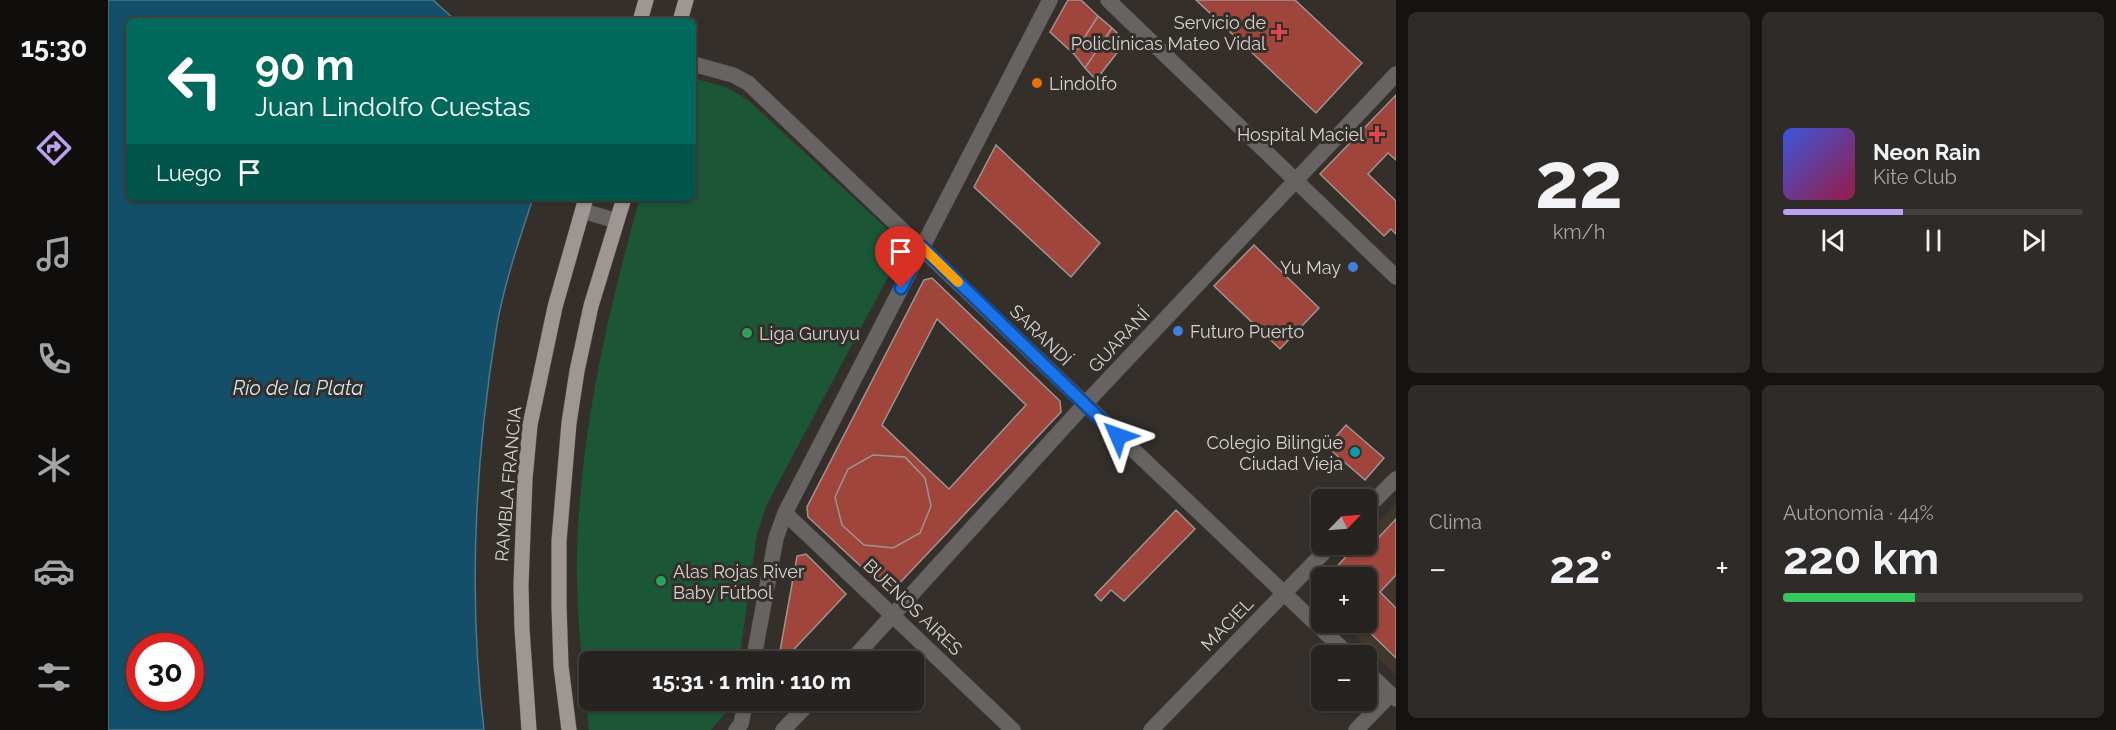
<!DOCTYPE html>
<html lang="es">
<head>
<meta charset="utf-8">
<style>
  body { margin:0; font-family:Raleway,sans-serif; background:#2f2b29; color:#f1f3f6; height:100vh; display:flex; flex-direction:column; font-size:22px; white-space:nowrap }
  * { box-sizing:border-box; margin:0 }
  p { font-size:20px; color:#a4a4a5 }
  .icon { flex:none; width:33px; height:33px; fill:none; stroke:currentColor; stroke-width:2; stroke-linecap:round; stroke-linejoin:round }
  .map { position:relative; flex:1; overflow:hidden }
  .side { display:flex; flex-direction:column; gap:12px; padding:12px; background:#151312; width:720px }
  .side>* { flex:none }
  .top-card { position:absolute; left:18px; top:18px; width:570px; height:183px; border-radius:9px; box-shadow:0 2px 4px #0004,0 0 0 2px #43403e; background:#00695c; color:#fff; overflow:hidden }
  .needle { width:39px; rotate:65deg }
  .buttons { position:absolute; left:1203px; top:489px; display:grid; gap:12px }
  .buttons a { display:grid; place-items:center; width:66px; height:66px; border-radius:9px; background:#272320; box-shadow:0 2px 4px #0004,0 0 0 2px #43403e; font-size:30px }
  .speed { position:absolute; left:18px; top:633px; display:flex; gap:12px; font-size:30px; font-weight:700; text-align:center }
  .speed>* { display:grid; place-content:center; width:78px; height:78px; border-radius:50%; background:#272320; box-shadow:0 2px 4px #0004,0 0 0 2px #43403e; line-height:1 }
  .speed .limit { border:9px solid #d22; background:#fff; color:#111 }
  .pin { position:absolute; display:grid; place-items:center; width:51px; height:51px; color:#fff; margin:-62px -26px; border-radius:50% 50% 50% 0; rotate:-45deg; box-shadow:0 0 6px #0007 }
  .pin .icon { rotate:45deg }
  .me { position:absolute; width:66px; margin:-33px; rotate:313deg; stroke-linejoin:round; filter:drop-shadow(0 0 4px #0008) }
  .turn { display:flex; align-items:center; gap:21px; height:126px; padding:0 30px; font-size:27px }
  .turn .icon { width:78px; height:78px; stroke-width:2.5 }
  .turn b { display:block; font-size:42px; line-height:51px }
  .then { display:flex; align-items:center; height:57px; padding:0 30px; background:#0003; gap:12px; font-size:22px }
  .big { font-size:45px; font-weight:700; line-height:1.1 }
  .side .tile { flex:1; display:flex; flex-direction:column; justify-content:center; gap:9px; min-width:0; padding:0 21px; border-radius:9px; background:#2f2b29 }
  .side .dial { align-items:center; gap:0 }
  .dial b { font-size:78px; line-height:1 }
  .song { display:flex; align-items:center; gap:18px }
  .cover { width:72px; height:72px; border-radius:9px; background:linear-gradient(135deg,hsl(230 70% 55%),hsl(340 70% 35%)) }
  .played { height:6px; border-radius:3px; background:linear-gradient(90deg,#bca0f2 40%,#43403e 40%) }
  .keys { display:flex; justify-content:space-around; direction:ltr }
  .heat { display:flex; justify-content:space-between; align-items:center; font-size:33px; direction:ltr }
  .charge { height:9px; border-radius:4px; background:linear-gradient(90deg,#34c759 44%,#43403e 0) }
  .side .tiles { flex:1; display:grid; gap:12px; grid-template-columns:repeat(2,1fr) }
  .trip { position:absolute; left:471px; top:651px; width:345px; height:60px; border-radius:9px; background:#272320; box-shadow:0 2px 4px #0004,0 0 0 2px #43403e; font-weight:700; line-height:60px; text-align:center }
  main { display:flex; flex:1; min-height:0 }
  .tab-bar { display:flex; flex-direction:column; width:108px; justify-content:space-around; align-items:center; background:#100e0d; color:#a4a4a5 }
  .tab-bar .icon { width:42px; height:42px }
  .tab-bar .current { color:#bca0f2 }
  .tab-bar b { font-size:27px; color:#f1f3f6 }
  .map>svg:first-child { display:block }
</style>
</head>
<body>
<main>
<nav class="tab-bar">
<b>15:30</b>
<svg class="icon current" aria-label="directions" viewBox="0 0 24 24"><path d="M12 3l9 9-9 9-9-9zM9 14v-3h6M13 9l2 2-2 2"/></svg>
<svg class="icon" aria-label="music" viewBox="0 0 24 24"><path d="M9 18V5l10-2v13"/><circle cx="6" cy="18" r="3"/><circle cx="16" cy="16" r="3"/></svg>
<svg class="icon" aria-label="phone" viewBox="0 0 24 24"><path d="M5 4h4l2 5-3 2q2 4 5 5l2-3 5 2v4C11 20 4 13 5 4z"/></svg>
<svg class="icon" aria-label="climate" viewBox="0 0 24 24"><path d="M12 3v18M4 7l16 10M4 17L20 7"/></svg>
<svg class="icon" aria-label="car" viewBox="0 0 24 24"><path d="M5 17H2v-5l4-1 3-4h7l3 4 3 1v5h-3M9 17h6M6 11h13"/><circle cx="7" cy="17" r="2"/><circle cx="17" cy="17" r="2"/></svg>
<svg class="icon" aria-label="filters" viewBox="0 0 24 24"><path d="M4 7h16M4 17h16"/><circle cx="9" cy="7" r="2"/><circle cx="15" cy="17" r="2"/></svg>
</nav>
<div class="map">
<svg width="1288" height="730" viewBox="0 0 1288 730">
  <rect width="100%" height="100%" fill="#342f2a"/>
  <path fill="#41372d" d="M1288 504V675L1234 623 1258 622V578H1218L1249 545 1258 544 1259 535Z"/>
  <path fill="#1b5637" d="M585 78 618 87 640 100 789 238 794 251 659 504 649 534 631 661 482 662V700L625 701V704L603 730H481C474 664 466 596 470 529 476 416 501 307 532 198H585Z"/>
  <path fill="#144f6a" stroke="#4e7789" stroke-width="1.5" fill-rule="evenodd" d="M0 0H325L348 21H21V198H425C412 237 396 285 389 325 367 458 360 597 376 730H0ZM32 646H82V698H32Z"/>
  <path fill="#a0453b" stroke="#9e9493" stroke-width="1.5" fill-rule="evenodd" d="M960 0H973L990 16 966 54 942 32Z
    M1088 0H1187L1254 63 1208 113Z
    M990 16 1004 28 977 68 966 54Z
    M1004 28 1018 41 988 80 977 68Z
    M1288 95V160L1280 153 1260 174 1288 201V234L1283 229 1276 236 1212 174Z
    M888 145 992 243 963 277 866 187Z
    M1146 245 1211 308 1172 349 1106 286Z
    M824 278 952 401 953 412 787 588 777 589 700 517 699 507 816 280ZM829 319 918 405 841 489 774 425ZM765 455 797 457 817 478 823 506 812 533 785 548 756 545 734 525 727 497 740 469Z
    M1238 425 1276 458 1257 480 1219 447Z
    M765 455 797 457 817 478 823 506 812 533 785 548 756 545 734 525 727 497 740 469Z
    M1068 510 1087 529 1016 601 1003 590 993 601 987 595Z
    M1288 519V575L1272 592 1288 608V658L1251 622H1258V578H1218L1248 546 1256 553Z
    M698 554 738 594 674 662H670L689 556Z"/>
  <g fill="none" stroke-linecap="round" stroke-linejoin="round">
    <defs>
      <path id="minor" d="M1000 0 1288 277
        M585 64 625 75 640 83 1242 656
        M475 211 509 221
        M1258 509 1288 479
        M677 513 905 730
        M645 662 668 538 677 513 942 0
        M742 662 977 404 1288 74
        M1258 671 1288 699
        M628 730 633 724 638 700
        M675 730 704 700
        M1043 730 1224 544
        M1248 730 1283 694"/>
      <path id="major" d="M532 21 538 0
        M572 21 578 0
        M421 730 414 629 413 585 417 479 422 425 447 307 478 198
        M461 730 453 666 451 606V541L461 423 469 371 483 306 516 198"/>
    </defs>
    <use href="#minor" stroke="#514d48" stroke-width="16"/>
    <use href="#major" stroke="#514d48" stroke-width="16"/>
    <use href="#minor" stroke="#676362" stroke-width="15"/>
    <use href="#major" stroke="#9d9692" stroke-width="15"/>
  </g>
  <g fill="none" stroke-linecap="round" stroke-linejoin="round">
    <defs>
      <path id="route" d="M793 288 814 247 1010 436"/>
    </defs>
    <use href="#route" stroke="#114b97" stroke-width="15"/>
    <use href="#route" stroke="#1a73e8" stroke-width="10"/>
    <path stroke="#f59e0b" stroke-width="10" d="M808 259 814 247 850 282"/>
  </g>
  <g fill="#e0444e" stroke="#342f2a" stroke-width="2">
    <path d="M1168 23h6v6h6v6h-6v6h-6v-6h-6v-6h6z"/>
    <path d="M1266 125h6v6h6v6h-6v6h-6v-6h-6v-6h6z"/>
  </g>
  <circle fill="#e8710a" stroke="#342f2a" stroke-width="2" cx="929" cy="83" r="6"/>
  <g fill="#3f7fe0" stroke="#342f2a" stroke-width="2">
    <circle cx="1245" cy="267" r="6"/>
    <circle cx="1070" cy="331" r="6"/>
  </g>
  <g fill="#2e9e5b" stroke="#342f2a" stroke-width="2">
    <circle cx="639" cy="333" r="6"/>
    <circle cx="553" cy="581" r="6"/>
  </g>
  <circle fill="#0f9aa8" stroke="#342f2a" stroke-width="2" cx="1247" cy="452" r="6"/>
  <g text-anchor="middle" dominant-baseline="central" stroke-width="6" stroke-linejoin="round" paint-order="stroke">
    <g font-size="18" fill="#d6d3d0" stroke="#342f2a" text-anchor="end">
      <text x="1158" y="22">Servicio de<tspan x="1158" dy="21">Policlínicas Mateo Vidal</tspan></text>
      <text x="941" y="83" text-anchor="start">Lindolfo</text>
      <text x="1256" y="134">Hospital Maciel</text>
      <text x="1233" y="267">Yu May</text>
      <text x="1082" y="331" text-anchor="start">Futuro Puerto</text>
      <text x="651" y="333" text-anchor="start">Liga Guruyu</text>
      <text x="1235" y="442">Colegio Bilingüe<tspan x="1235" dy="21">Ciudad Vieja</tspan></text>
      <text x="565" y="571" text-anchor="start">Alas Rojas River<tspan x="565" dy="21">Baby Fútbol</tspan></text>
    </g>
    <g font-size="18" fill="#d6d3d0" stroke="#342f2a">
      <text transform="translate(933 335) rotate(44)">SARANDÍ</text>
      <text transform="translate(1011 340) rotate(-47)">GUARANÍ</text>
      <text transform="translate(400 484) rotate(-85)">RAMBLA FRANCIA</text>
      <text transform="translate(805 607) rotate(44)">BUENOS AIRES</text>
      <text transform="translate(1119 624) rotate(-46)">MACIEL</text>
    </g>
    <g font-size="20" font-style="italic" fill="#d0e7f5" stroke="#342f2a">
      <text x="190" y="388">Río de la Plata</text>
    </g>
  </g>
</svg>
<div class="buttons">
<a><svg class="needle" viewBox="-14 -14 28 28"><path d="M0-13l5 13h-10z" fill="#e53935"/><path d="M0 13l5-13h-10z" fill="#a4a4a5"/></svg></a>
<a>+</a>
<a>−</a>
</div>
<div class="speed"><div class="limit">30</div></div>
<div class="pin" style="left:793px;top:288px;background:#d93025"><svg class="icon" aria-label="arrive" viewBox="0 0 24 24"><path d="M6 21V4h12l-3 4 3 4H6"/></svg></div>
<svg class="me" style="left:1010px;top:436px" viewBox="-20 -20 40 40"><path d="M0-17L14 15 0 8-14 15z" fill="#1a73e8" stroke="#fff" stroke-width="4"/></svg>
<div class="trip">15:31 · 1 min · 110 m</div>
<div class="top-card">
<div class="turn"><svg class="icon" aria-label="left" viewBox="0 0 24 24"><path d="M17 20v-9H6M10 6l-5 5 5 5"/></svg><div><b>90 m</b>Juan Lindolfo Cuestas</div></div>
<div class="then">Luego<svg class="icon" aria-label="arrive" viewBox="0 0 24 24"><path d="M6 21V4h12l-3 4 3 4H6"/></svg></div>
</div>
</div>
<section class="side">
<div class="tiles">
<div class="tile dial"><b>22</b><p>km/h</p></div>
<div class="tile">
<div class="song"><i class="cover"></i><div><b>Neon Rain</b><p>Kite Club</p></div></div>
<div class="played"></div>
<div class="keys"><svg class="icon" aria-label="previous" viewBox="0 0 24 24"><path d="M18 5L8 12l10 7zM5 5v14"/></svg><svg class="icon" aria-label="pause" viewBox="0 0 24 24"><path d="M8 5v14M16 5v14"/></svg><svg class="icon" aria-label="next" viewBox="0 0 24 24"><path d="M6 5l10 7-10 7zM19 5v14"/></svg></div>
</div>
<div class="tile"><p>Clima</p>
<div class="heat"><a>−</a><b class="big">22°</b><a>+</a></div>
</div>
<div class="tile"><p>Autonomía · 44%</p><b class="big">220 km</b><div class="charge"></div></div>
</div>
</section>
</main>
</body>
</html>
